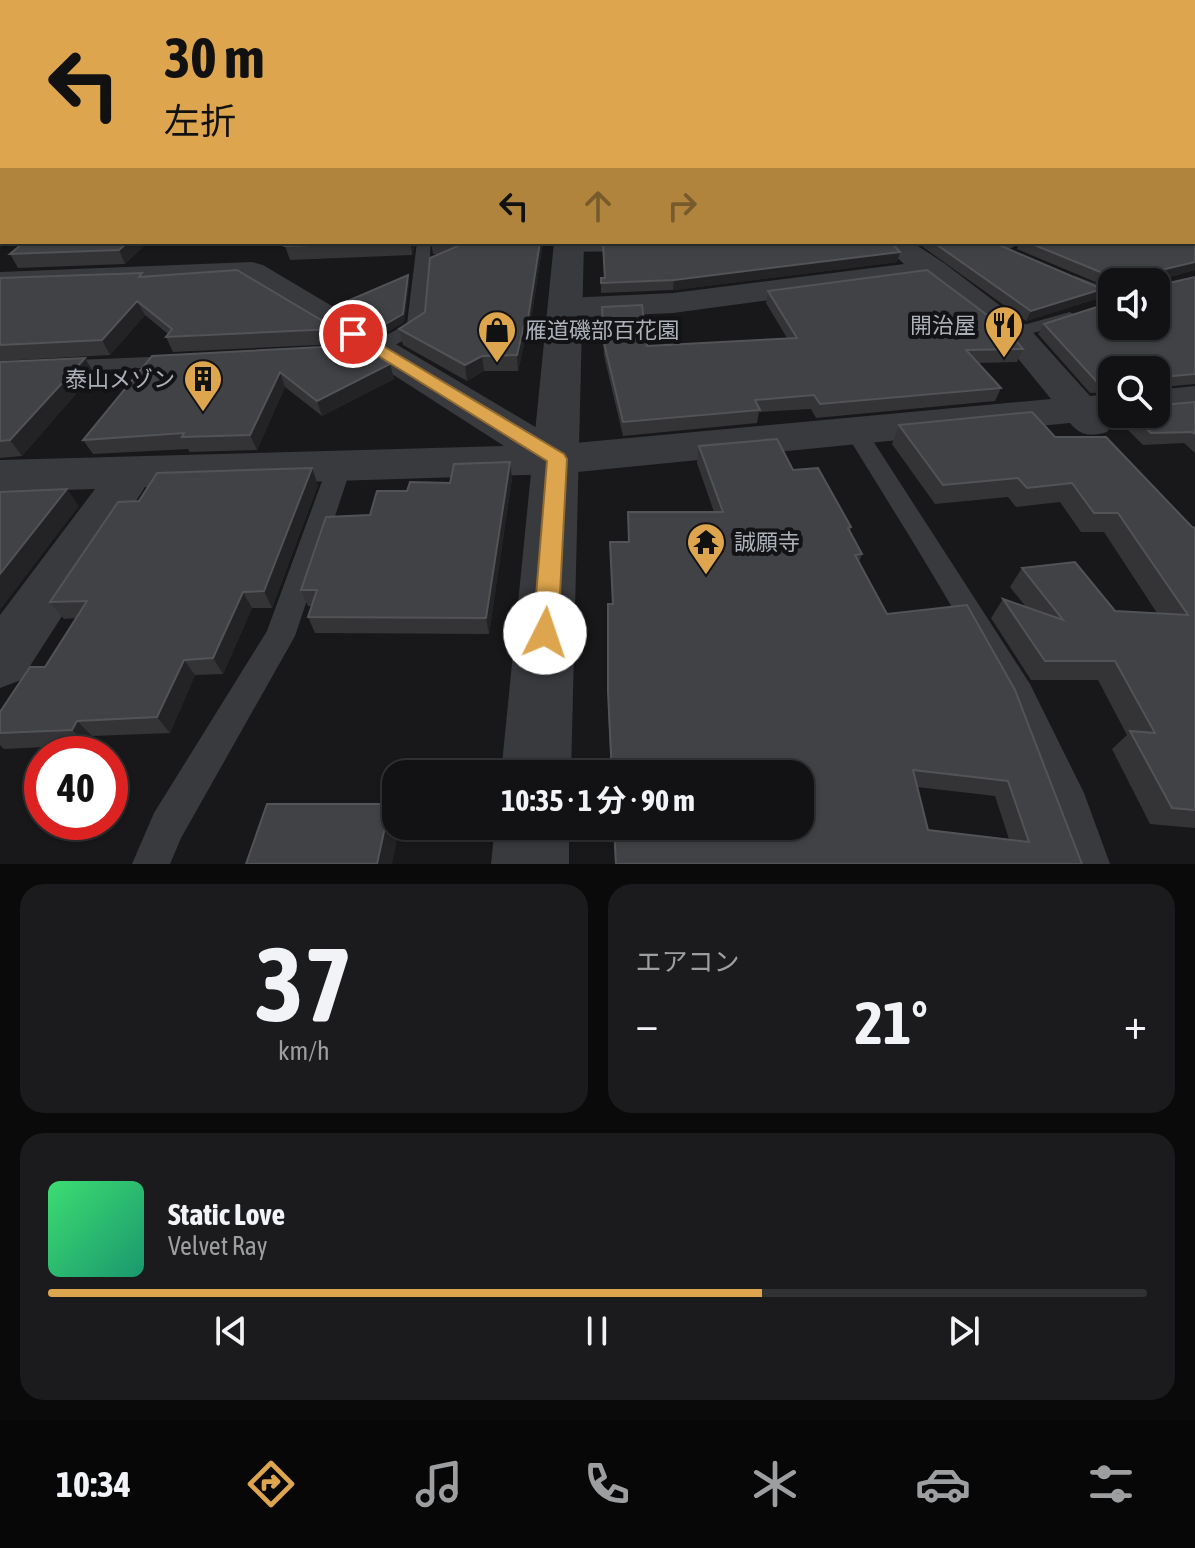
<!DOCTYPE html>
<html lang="ja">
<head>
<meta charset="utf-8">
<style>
  body { margin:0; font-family:"Asap Condensed","Noto Sans JP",sans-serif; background:#1b1b1d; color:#f1f3f6; height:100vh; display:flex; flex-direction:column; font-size:30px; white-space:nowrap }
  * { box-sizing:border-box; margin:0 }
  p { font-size:26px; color:#9c9ea0 }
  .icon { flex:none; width:44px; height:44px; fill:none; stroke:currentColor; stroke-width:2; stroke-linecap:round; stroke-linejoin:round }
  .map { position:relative; height:864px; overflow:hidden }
  .details { display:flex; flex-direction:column; gap:20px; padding:20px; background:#0a0a0b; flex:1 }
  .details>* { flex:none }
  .guide { position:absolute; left:0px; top:0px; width:1196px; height:244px; box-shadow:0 2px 6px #0004,0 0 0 2px #313234; background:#dda54d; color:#111; overflow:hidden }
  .fabs { position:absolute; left:1098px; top:268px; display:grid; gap:16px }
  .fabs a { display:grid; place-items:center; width:72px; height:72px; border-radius:16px; background:#121214; box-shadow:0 2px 6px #0004,0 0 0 2px #313234; font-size:40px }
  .speed { position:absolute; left:24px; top:736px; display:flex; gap:16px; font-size:40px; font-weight:700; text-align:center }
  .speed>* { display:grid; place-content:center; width:104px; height:104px; border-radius:50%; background:#121214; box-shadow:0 2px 6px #0004,0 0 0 2px #313234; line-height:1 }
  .speed .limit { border:12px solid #d22; background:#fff; color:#111 }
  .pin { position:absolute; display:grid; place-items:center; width:68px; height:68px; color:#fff; margin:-34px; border:4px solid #fff; border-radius:50%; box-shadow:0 2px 8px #0007 }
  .me { position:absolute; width:88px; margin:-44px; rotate:4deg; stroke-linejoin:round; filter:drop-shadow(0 0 6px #0008) }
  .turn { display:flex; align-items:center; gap:28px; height:168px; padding:0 32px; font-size:36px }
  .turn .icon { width:104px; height:104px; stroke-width:2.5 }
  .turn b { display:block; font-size:56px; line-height:68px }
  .lanes { display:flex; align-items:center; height:76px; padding:0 32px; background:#0003; justify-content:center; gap:40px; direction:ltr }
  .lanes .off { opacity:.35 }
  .big { font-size:60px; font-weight:700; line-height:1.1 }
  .details .widget { flex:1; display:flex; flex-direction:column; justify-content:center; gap:12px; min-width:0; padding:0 28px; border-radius:24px; background:#1b1b1d }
  .details .dial { align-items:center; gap:0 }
  .dial b { font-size:104px; line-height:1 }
  .song { display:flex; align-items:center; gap:24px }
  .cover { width:96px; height:96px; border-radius:12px; background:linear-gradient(135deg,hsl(140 70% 55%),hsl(160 70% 35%)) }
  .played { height:8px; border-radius:4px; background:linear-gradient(90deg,#dda54d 65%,#313234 65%) }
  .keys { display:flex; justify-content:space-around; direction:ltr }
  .heat { display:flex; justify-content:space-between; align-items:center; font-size:44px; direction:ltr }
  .details .tiles { flex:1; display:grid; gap:20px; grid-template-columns:1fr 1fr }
  .widget:last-child { grid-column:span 2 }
  .trip { position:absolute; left:382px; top:760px; width:432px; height:80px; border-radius:24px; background:#121214; box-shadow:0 2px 6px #0004,0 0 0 2px #313234; font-weight:700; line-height:80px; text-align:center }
  .tab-bar { display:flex; height:128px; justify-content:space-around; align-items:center; background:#070708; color:#9c9ea0 }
  .tab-bar .icon { width:56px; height:56px }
  .tab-bar .active { color:#dda54d }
  .tab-bar b { font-size:36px; color:#f1f3f6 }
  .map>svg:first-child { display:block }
</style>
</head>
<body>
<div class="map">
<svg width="1195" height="864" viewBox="0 0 1195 864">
  <rect width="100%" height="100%" fill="#18181a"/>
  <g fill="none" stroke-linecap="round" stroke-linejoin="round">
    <path fill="#393a3e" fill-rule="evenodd" d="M417 242H431L425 327 384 352H370V344L407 324Z
      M1002 242H1024L1009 249 1018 253V259H1008L988 249Z
      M632 244 637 245V251L569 252 562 248 569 244Z
      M1075 276 1112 290V301L1069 284 1067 281Z
      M1070 312 1079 317 1076 321 1015 338 1006 333 1009 329Z
      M175 356 182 358 185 362 182 366 0 375V363Z
      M856 425 864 427 1030 684 1084 793 1110 864H1072C1021 707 931 572 845 432Z
      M340 457 352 465 295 636 181 838 170 864H132L154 813 267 631 328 465Z"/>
    <path fill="#393a3e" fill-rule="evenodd" d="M880 242H912L944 263 1027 326 1090 396 1112 394V414L1126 415 1110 419 1113 423 1107 432C1090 437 1081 436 1070 423L557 474 145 487 21 680 0 688V615L95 489 0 492V460L504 446 246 280 0 290V272L252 262 263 265 564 444 1051 399 1003 340 924 279 673 313 566 318 554 315 550 308 554 301 566 298 673 293 904 264Z
      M1195 386V410L1156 414V390Z"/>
    <path fill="#393a3e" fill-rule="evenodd" d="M554 242H584L571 774H501Z
      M495 826H569V864H491Z"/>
  </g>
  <path fill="#343437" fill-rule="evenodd" d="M1195 123V270L1161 279 1160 285 1195 277V384L1161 387 1162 405 1195 402V453L1184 443 1143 445 1118 420 1121 414H1156L1112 370V392L1090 393 1038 334 1044 324 1112 326 1156 282H1112V289L1017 249 1019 242H1194Z
    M24 242H148L125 264 18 268 10 254Z
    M288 242H416L412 255 290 260 285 246Z
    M431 242H543L528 340H525L518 371H484L467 381 403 345 399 329 425 312 439 254H433Z
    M916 242H997L995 243 1096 299 1026 321Z
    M603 245H729L900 252 897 262 673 290 601 293V278H604Z
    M142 273 144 276 336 329 340 344 173 352 166 337 168 334 145 315 110 355 0 361V278Z
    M409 282 404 322 384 334 345 310 343 303Z
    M768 291 1023 349 1017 362 978 363 1001 388 995 401 816 418 811 409 759 412 757 423 623 436 604 356 602 319 647 346 787 338 766 303Z
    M152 356 390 364 394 379 322 416 285 387 257 450 190 452 188 449 93 454 83 440Z
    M0 362 94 373 22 456 0 458Z
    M899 425 1055 437 1195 528V828L1150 824 1112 749 1127 735 1098 680H1031L991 618 1003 599 1026 607 1010 587 1022 568 1115 611 1157 613 1104 532H1081L1060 502 1016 507 1008 497 935 504 892 444Z
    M699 446 793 470 851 527 850 531 862 554 859 562 887 614 1082 864H615L613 826H800V774H611L608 709V604H612L610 542H628V512H714L697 463ZM917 787 995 796 1009 839 928 830Z
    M512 478 489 634 315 633 308 617 312 606H308L301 590 370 515 407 491 450 483Z
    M318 485 272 608H252L223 674 195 675 170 733 92 736 88 745 4 749 0 745V712L45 667 76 618 64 619 50 602 139 501Z"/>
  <path fill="#232325" d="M1 227 2 242H7L0 248V228Z
    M128 242H148L125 264 119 250Z
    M410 242H416L412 255Z
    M540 242H543L528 340 527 325Z
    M900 252 897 262 673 290 674 280Z
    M1195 262V270L1155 280 1161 270Z
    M408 275 409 282 404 322 384 334 382 326Z
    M1102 289 1096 299 1026 321 1031 311Z
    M137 301 145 315 110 355 102 340Z
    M524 325 525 340 518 371 517 355Z
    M482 356 484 371 467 381 465 365Z
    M85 358 94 373 22 456 10 440Z
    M390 364 394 379 322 416 317 401Z
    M280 372 285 387 257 450 250 435Z
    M510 462 512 478 489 634 486 618Z
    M312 468 318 485 272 608 264 591Z
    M67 489 79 506 0 610V574Z
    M243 592 252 608 223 674 213 658Z
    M184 660 195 675 170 733 157 717Z
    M77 721 92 736 88 745 72 730Z
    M390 804 396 816V826H400L392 864H377Z"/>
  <path fill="#414245" stroke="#525357" stroke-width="2" fill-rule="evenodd" d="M0 123H2V226L0 228Z
    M1194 123 1195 262 1161 270 1160 285 1195 277V374L1161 377 1162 405 1195 402V434L1192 432 1151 433 1131 414H1156V370H1112V381L1097 382 1044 324 1112 302V326H1156V282H1120V280L1027 242H1194Z
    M24 242H128L119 250 10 254Z
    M288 242H394L285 246Z
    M467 242H540L527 325H524L517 355 482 356 465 365 399 329 425 312 430 258Z
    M735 242H891L900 252 674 280 601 283V278H605L603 245H729Z
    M933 242H992L1102 289 1031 311Z
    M237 270 336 329 166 337 172 329 137 301 102 340 0 345V278L142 273 139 277Z
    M927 270 1007 330 1023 349 966 350 1001 388 820 404 814 395 755 400 760 410 623 422 604 343 602 307 642 305 647 346 797 338 768 291Z
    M408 275 403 314 382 326 343 303Z
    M360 345 390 364 317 401 280 372 250 435 182 437 184 433 83 440 152 356Z
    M85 358 10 440 0 441V362Z
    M1032 412 1055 437H1106L1192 527 1195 528V810L1172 808 1130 731 1155 733 1115 661H1045L1003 599 1063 620 1022 568 1075 562 1115 611 1188 615 1118 513H1094L1072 483 1027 488 1018 478 943 485 899 425Z
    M777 439 793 470 818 468 851 527 848 528 862 554 855 555 887 614 967 605 1015 690 1082 864H616L614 826H800V774H612L608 692V604H613L610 542H629L628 512H723L699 446ZM913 770 1008 781 1029 842 928 830Z
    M510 462 486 618 308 617 317 590H301L326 517 370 515 377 491H407L410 482 450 483 454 464Z
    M312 468 264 591 243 592 213 658 184 660 157 717 77 721 72 730 0 733V712L30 667H45L87 601 50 602 118 502 139 501 157 473Z
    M67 489 0 574V492Z
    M267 804H390L377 864H246Z"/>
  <linearGradient id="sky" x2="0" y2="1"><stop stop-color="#0d0d0e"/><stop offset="0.5" stop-color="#373d49"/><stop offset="1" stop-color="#373d49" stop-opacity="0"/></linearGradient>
  <rect width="1195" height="244" fill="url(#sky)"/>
  <path fill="#dda54d" stroke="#906b32" stroke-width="2" d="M348 331H358L564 454 567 459 558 633 554 641 545 644 536 641 533 633 547 461 348 337Z"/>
  <defs>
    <symbol id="restaurant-pin" viewBox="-11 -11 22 30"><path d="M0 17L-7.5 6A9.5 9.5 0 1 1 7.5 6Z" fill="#dda54d" stroke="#131315"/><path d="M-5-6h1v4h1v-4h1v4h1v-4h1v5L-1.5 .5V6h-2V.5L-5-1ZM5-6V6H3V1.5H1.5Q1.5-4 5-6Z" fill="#111"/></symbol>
    <symbol id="shop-pin" viewBox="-11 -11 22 30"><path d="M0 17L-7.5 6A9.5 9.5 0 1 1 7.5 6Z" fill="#dda54d" stroke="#131315"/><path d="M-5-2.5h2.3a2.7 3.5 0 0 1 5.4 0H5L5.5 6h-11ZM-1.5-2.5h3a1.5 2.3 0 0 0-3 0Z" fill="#111"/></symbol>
    <symbol id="building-pin" viewBox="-11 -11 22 30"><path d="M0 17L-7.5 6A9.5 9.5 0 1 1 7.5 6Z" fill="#dda54d" stroke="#131315"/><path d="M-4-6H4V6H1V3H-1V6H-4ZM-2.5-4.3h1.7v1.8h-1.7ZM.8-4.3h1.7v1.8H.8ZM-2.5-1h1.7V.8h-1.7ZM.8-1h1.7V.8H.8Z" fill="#111"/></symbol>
    <symbol id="temple-pin" viewBox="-11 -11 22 30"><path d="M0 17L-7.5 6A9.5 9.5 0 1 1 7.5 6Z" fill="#dda54d" stroke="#131315"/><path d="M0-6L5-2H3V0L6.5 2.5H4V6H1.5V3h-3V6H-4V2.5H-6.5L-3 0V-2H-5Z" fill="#111"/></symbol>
  </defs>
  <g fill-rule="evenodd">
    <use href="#restaurant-pin" x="982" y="303" width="44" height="60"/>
    <use href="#shop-pin" x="475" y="308" width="44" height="60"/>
    <use href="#building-pin" x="181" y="357" width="44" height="60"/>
    <use href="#temple-pin" x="684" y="520" width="44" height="60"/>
  </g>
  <g text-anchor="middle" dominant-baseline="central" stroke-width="8" stroke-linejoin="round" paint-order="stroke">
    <g font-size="22" fill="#acb0b8" stroke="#131315" text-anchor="end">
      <text x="976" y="325">開治屋</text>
      <text x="525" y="330" text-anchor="start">雁道磯部百花園</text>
      <text x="175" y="379">泰山メゾン</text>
      <text x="734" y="542" text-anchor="start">誠願寺</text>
    </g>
  </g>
</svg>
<div class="fabs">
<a><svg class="icon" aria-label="sound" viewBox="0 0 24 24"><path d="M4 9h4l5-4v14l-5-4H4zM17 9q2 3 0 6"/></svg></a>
<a><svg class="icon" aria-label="search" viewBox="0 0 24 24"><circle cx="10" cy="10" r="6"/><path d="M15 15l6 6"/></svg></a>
</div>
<div class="speed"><div class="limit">40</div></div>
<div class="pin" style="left:353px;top:334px;background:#d93025"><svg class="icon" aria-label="arrive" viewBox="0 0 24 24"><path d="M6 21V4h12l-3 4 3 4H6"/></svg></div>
<svg class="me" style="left:545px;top:633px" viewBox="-20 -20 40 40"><circle r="19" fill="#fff"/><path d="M0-13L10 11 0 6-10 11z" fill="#dda54d"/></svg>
<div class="trip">10:35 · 1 分 · 90 m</div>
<div class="guide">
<div class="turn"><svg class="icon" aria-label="left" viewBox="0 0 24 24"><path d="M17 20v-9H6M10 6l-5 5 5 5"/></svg><div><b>30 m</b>左折</div></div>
<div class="lanes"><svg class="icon" aria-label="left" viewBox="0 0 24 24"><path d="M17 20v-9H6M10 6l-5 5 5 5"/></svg><svg class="icon off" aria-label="ahead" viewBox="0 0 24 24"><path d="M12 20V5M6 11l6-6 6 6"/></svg><svg class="icon off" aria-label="right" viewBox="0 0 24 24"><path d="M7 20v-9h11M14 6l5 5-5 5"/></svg></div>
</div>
</div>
<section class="details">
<div class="tiles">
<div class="widget dial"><b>37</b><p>km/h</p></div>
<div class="widget"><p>エアコン</p>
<div class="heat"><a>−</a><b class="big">21°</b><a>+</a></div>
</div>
<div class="widget">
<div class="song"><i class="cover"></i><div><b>Static Love</b><p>Velvet Ray</p></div></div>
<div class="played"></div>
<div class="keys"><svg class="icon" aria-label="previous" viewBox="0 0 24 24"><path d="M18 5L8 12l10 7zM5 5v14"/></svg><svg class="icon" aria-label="pause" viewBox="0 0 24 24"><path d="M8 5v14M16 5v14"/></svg><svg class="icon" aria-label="next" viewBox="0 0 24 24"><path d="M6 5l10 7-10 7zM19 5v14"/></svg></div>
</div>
</div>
</section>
<nav class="tab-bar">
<b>10:34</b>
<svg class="icon active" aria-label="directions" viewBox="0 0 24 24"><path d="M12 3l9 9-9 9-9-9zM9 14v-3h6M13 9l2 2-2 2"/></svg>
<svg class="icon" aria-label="music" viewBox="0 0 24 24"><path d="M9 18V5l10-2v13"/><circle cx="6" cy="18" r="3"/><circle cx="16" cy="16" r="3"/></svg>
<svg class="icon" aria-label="phone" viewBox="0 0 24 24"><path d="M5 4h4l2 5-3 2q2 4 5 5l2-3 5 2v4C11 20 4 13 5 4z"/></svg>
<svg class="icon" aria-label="climate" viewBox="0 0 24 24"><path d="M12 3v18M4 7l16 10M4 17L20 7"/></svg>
<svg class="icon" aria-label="car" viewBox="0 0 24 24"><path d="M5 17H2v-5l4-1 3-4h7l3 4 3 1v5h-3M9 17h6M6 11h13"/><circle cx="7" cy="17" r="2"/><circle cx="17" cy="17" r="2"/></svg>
<svg class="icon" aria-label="filters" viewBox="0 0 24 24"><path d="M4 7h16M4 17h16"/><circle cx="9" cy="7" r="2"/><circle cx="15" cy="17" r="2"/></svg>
</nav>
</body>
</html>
